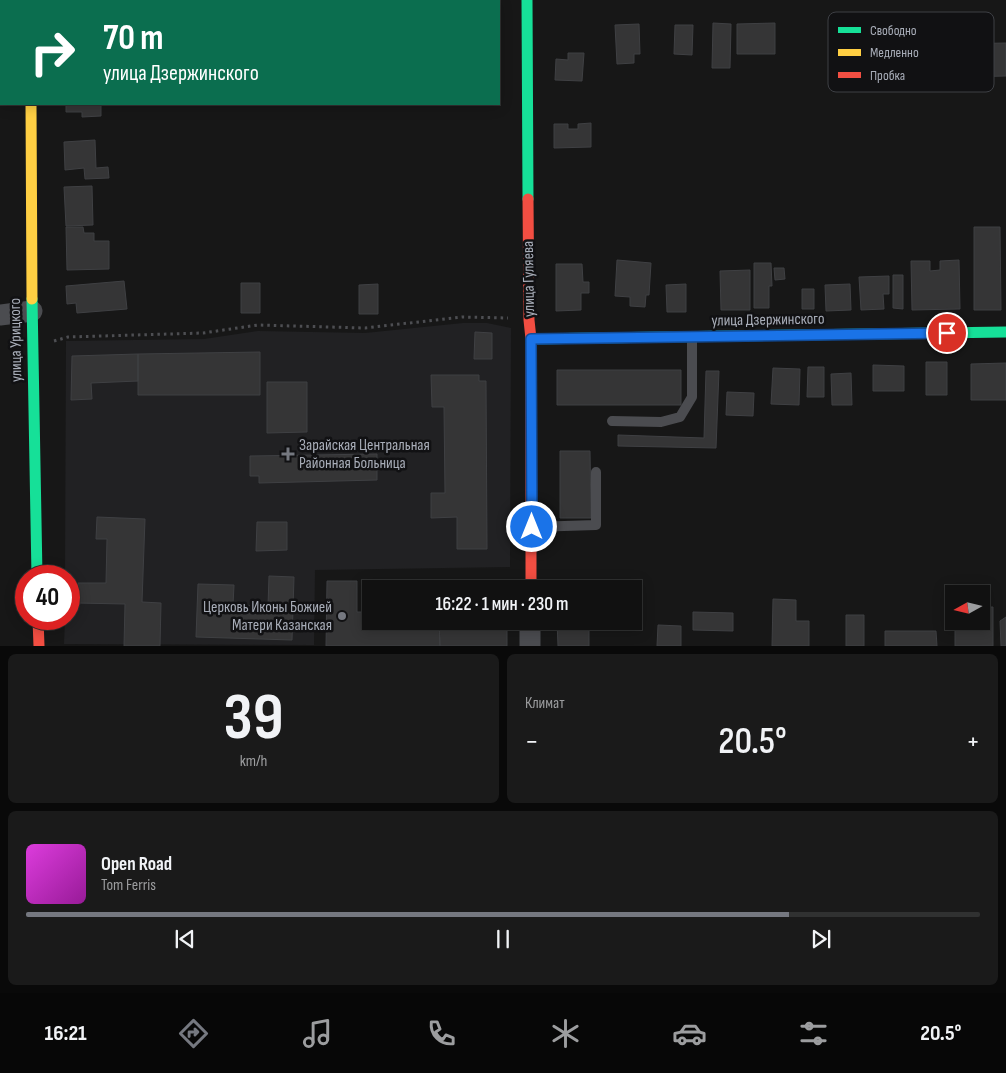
<!DOCTYPE html>
<html lang="ru">
<head>
<meta charset="utf-8">
<style>
  body { margin:0; font-family:"Sofia Sans Condensed",sans-serif; background:#1a1a1a; color:#f1f3f6; height:100vh; display:flex; flex-direction:column; font-size:19px; white-space:nowrap }
  * { box-sizing:border-box; margin:0 }
  p { font-size:16px; color:#9c9d9f }
  .icon { flex:none; width:28px; height:28px; fill:none; stroke:currentColor; stroke-width:2; stroke-linecap:round; stroke-linejoin:round }
  .map { position:relative; height:646px; overflow:hidden }
  .panel { display:flex; flex-direction:column; gap:8px; padding:8px; background:#090909; flex:1 }
  .panel>* { flex:none }
  .top-card { position:absolute; left:0px; top:0px; width:500px; height:105px; box-shadow:0 2px 12px #0003,0 0 0 1px #303131; background:#0b6e4f; color:#fff; overflow:hidden }
  .needle { width:32px; rotate:262deg }
  .tools { position:absolute; left:945px; top:585px; display:grid; gap:10px }
  .tools a { display:grid; place-items:center; width:45px; height:45px; border-radius:0px; background:#111; box-shadow:0 2px 12px #0003,0 0 0 1px #303131; font-size:25px }
  .speed { position:absolute; left:15px; top:565px; display:flex; gap:10px; font-size:25px; font-weight:700; text-align:center }
  .speed>* { display:grid; place-content:center; width:65px; height:65px; border-radius:50%; background:#111; box-shadow:0 2px 12px #0003,0 0 0 1px #303131; line-height:1 }
  .speed .limit { border:8px solid #d22; background:#fff; color:#111 }
  .pin { position:absolute; display:grid; place-items:center; width:42px; height:42px; color:#fff; margin:-21px; border:2px solid #fff; border-radius:50%; box-shadow:0 1px 5px #0007 }
  .me { position:absolute; width:55px; margin:-28px; rotate:0deg; stroke-linejoin:round; filter:drop-shadow(0 0 4px #0008) }
  .turn { display:flex; align-items:center; gap:18px; height:105px; padding:0 20px; font-size:22px }
  .turn .icon { width:65px; height:65px; stroke-width:2.5 }
  .turn b { display:block; font-size:35px; line-height:42px }
  .big { font-size:38px; font-weight:600; line-height:1.1 }
  .panel .card { flex:1; display:flex; flex-direction:column; justify-content:center; gap:8px; min-width:0; padding:0 18px; border-radius:8px; background:#1a1a1a }
  .panel .dial { align-items:center; gap:0 }
  .dial b { font-size:65px; line-height:1 }
  .song { display:flex; align-items:center; gap:15px }
  .cover { width:60px; height:60px; border-radius:8px; background:linear-gradient(135deg,hsl(300 70% 55%),hsl(300 70% 35%)) }
  .played { height:5px; border-radius:2px; background:linear-gradient(90deg,#757880 80%,#303131 80%) }
  .keys { display:flex; justify-content:space-around; direction:ltr }
  .heat { display:flex; justify-content:space-between; align-items:center; font-size:28px; direction:ltr }
  .panel .tiles { flex:1; display:grid; gap:8px; grid-template-columns:1fr 1fr }
  .card:last-child { grid-column:span 2 }
  .trip { position:absolute; left:362px; top:580px; width:280px; height:50px; border-radius:0px; background:#111; box-shadow:0 2px 12px #0003,0 0 0 1px #303131; font-weight:600; line-height:50px; text-align:center }
  .tabs { display:flex; height:80px; justify-content:space-around; align-items:center; background:#070707; color:#9c9d9f }
  .tabs .icon { width:35px; height:35px }
  .tabs .active { color:#757880 }
  .tabs b { font-size:22px; color:#f1f3f6 }
  .map>svg:first-child { display:block }
</style>
</head>
<body>
<div class="map">
<svg width="1006" height="646" viewBox="0 0 1006 646">
  <rect width="100%" height="100%" fill="#171717"/>
  <path fill="#212123" d="M356 0H499L500 76 499 1Z
    M463 323H487L511 328 510 567 315 570 314 645 64 644 65 619H69V576H65L66 341 204 339 258 331 365 333Z"/>
  <path fill="#353536" stroke="#3f4043" d="M713 23 731 24 730 68H712Z
    M775 23V54H737V24Z
    M639 24 640 54H634V63L617 64 615 25Z
    M675 25H693L692 55 674 54Z
    M1006 43V76L870 79V89H840V71H846V46Z
    M568 53H584L582 81 555 80 556 59 568 60Z
    M66 104H101V116L82 117V112H66Z
    M591 123V147L554 148V124H568V129H578V124Z
    M95 140 96 168 108 167 109 178 85 179 84 168 65 170 64 142Z
    M92 186 93 225 66 226 64 187Z
    M66 227H83L84 233H94V241H109V269L67 270Z
    M974 227H1000L1001 310H974Z
    M617 260 651 263 649 295H646L645 307 630 306V297L615 296Z
    M959 260 960 309 912 310 911 261H930V271L940 270V261Z
    M754 263H771L772 286H769V308H754Z
    M556 264H582L583 282H589V293H581V310L556 311Z
    M774 268H784L785 279 775 280Z
    M750 270V310H721L720 271Z
    M893 275H903V309L893 308Z
    M889 276V294H883L884 309 861 310 859 277Z
    M124 281 127 309 77 313 76 303 67 304 66 286Z
    M241 283H260V313H241Z
    M378 284V314H359V285Z
    M686 284V312H667L666 285Z
    M850 284 851 310 826 311 825 285Z
    M802 289H814V309H802Z
    M475 332 492 333V359H474Z
    M260 352V395H138V354Z
    M138 354V381L91 383 92 399 71 400 72 356Z
    M926 362H947V395H926Z
    M1006 363V400H971V364Z
    M873 365 904 366V391H873Z
    M808 367H824V397H807Z
    M773 368 800 369 799 405 771 404Z
    M557 370H681V405H557Z
    M706 371H719L716 448 618 446V435L704 438Z
    M851 373 852 405H832L831 374Z
    M431 375H479V381H486L487 549H457V517L431 518V493H445L444 407H432Z
    M267 382H307V432L267 433Z
    M727 392 754 393 753 416 726 415Z
    M560 451H590L591 518H560Z
    M377 454V480L259 483V476H250V456Z
    M97 517 145 519 142 602 161 603 160 646H124L125 604 77 603 78 583H106L107 539H96Z
    M257 522H287V550L256 551Z
    M269 576 294 577 292 640 196 637 198 584 234 585 233 605 268 606Z
    M327 581H357V612H371V621H439L440 646H326Z
    M472 586H507V589H472Z
    M773 599 796 600V621H809V646H772Z
    M981 607H993V646H955V621H981Z
    M693 612 733 613V631L693 630Z
    M846 615H864V646H846Z
    M1006 617V646H1001L1000 621Z
    M439 621H507V646H440Z
    M557 621H589V646H558Z
    M658 625 681 626V646H657Z
    M885 631H936L937 646H885Z"/>
  <g fill="none" stroke-linecap="round" stroke-linejoin="round">
    <path stroke="#4d4e52" stroke-width="3" stroke-dasharray="2.5 4" stroke-linecap="butt" d="M54 341 68 337 203 333 258 325 365 328 462 317 508 318"/>
    <path stroke="#4b4c50" stroke-width="10" d="M612 421 661 422 680 417 692 397V339
      M532 527 596 525V472"/>
    <path stroke="#4b4c50" stroke-width="21" d="M0 315 32 311
      M530 646V621"/>
    <path stroke="#16e098" stroke-width="11" d="M30 0V1
      M527 0 528 199
      M32 299 37 576
      M531 339 1006 332"/>
    <path stroke="#ffcf43" stroke-width="11" d="M31 104 32 299"/>
    <path stroke="#f24e42" stroke-width="11" d="M528 199 529 320 531 339V589
      M38 619 39 646"/>
  </g>
  <g fill="none" stroke-linecap="round" stroke-linejoin="round">
    <defs>
      <path id="route" d="M532 527 531 339 947 333"/>
    </defs>
    <use href="#route" stroke="#114b97" stroke-width="12"/>
    <use href="#route" stroke="#1a73e8" stroke-width="9"/>
  </g>
  <g fill="#757880" stroke="#111113" stroke-width="2">
    <path d="M285.5 446.5h5v5h5v5h-5v5h-5v-5h-5v-5h5z"/>
    <circle cx="342" cy="616" r="5"/>
  </g>
  <g text-anchor="middle" dominant-baseline="central" stroke-width="5" stroke-linejoin="round" paint-order="stroke">
    <g font-size="16" fill="#a8adb8" stroke="#111113">
      <text transform="translate(529 279) rotate(-91)">улица Гуляева</text>
      <text transform="translate(768 320) rotate(-1)">улица Дзержинского</text>
      <text transform="translate(16 340) rotate(-91)">улица Урицкого</text>
    </g>
    <g font-size="16" fill="#a8adb8" stroke="#111113" text-anchor="start">
      <text x="299" y="445">Зарайская Центральная<tspan x="299" dy="18">Районная Больница</tspan></text>
      <text x="332" y="607" text-anchor="end">Церковь Иконы Божией<tspan x="332" dy="18">Матери Казанская</tspan></text>
    </g>
  </g>
  <rect x="828" y="12" width="166" height="80" rx="8" fill="#111113" stroke="#3e4045" stroke-width="1"/>
  <rect x="838" y="27" width="23" height="6" fill="#16e098"/>
  <rect x="838" y="49" width="23" height="7" fill="#ffcf43"/>
  <rect x="838" y="72" width="23" height="6" fill="#f24e42"/>
  <g font-size="14" fill="#a8adb8">
    <text x="870" y="35">Свободно</text>
    <text x="870" y="57">Медленно</text>
    <text x="870" y="80">Пробка</text>
  </g>
</svg>
<div class="tools">
<a><svg class="needle" viewBox="-14 -14 28 28"><path d="M0-13l5 13h-10z" fill="#e53935"/><path d="M0 13l5-13h-10z" fill="#9c9d9f"/></svg></a>
</div>
<div class="speed"><div class="limit">40</div></div>
<div class="pin" style="left:947px;top:333px;background:#d93025"><svg class="icon" aria-label="arrive" viewBox="0 0 24 24"><path d="M6 21V4h12l-3 4 3 4H6"/></svg></div>
<svg class="me" style="left:532px;top:527px" viewBox="-20 -20 40 40"><circle r="17" fill="#1a73e8" stroke="#fff" stroke-width="3"/><path d="M0-11L8 9 0 5-8 9z" fill="#fff"/></svg>
<div class="trip">16:22 · 1 мин · 230 m</div>
<div class="top-card">
<div class="turn"><svg class="icon" aria-label="right" viewBox="0 0 24 24"><path d="M7 20v-9h11M14 6l5 5-5 5"/></svg><div><b>70 m</b>улица Дзержинского</div></div>
</div>
</div>
<section class="panel">
<div class="tiles">
<div class="card dial"><b>39</b><p>km/h</p></div>
<div class="card"><p>Климат</p>
<div class="heat"><a>−</a><b class="big">20.5°</b><a>+</a></div>
</div>
<div class="card">
<div class="song"><i class="cover"></i><div><b>Open Road</b><p>Tom Ferris</p></div></div>
<div class="played"></div>
<div class="keys"><svg class="icon" aria-label="previous" viewBox="0 0 24 24"><path d="M18 5L8 12l10 7zM5 5v14"/></svg><svg class="icon" aria-label="pause" viewBox="0 0 24 24"><path d="M8 5v14M16 5v14"/></svg><svg class="icon" aria-label="next" viewBox="0 0 24 24"><path d="M6 5l10 7-10 7zM19 5v14"/></svg></div>
</div>
</div>
</section>
<nav class="tabs">
<b>16:21</b>
<svg class="icon active" aria-label="directions" viewBox="0 0 24 24"><path d="M12 3l9 9-9 9-9-9zM9 14v-3h6M13 9l2 2-2 2"/></svg>
<svg class="icon" aria-label="music" viewBox="0 0 24 24"><path d="M9 18V5l10-2v13"/><circle cx="6" cy="18" r="3"/><circle cx="16" cy="16" r="3"/></svg>
<svg class="icon" aria-label="phone" viewBox="0 0 24 24"><path d="M5 4h4l2 5-3 2q2 4 5 5l2-3 5 2v4C11 20 4 13 5 4z"/></svg>
<svg class="icon" aria-label="climate" viewBox="0 0 24 24"><path d="M12 3v18M4 7l16 10M4 17L20 7"/></svg>
<svg class="icon" aria-label="car" viewBox="0 0 24 24"><path d="M5 17H2v-5l4-1 3-4h7l3 4 3 1v5h-3M9 17h6M6 11h13"/><circle cx="7" cy="17" r="2"/><circle cx="17" cy="17" r="2"/></svg>
<svg class="icon" aria-label="filters" viewBox="0 0 24 24"><path d="M4 7h16M4 17h16"/><circle cx="9" cy="7" r="2"/><circle cx="15" cy="17" r="2"/></svg>
<b>20.5°</b>
</nav>
</body>
</html>
